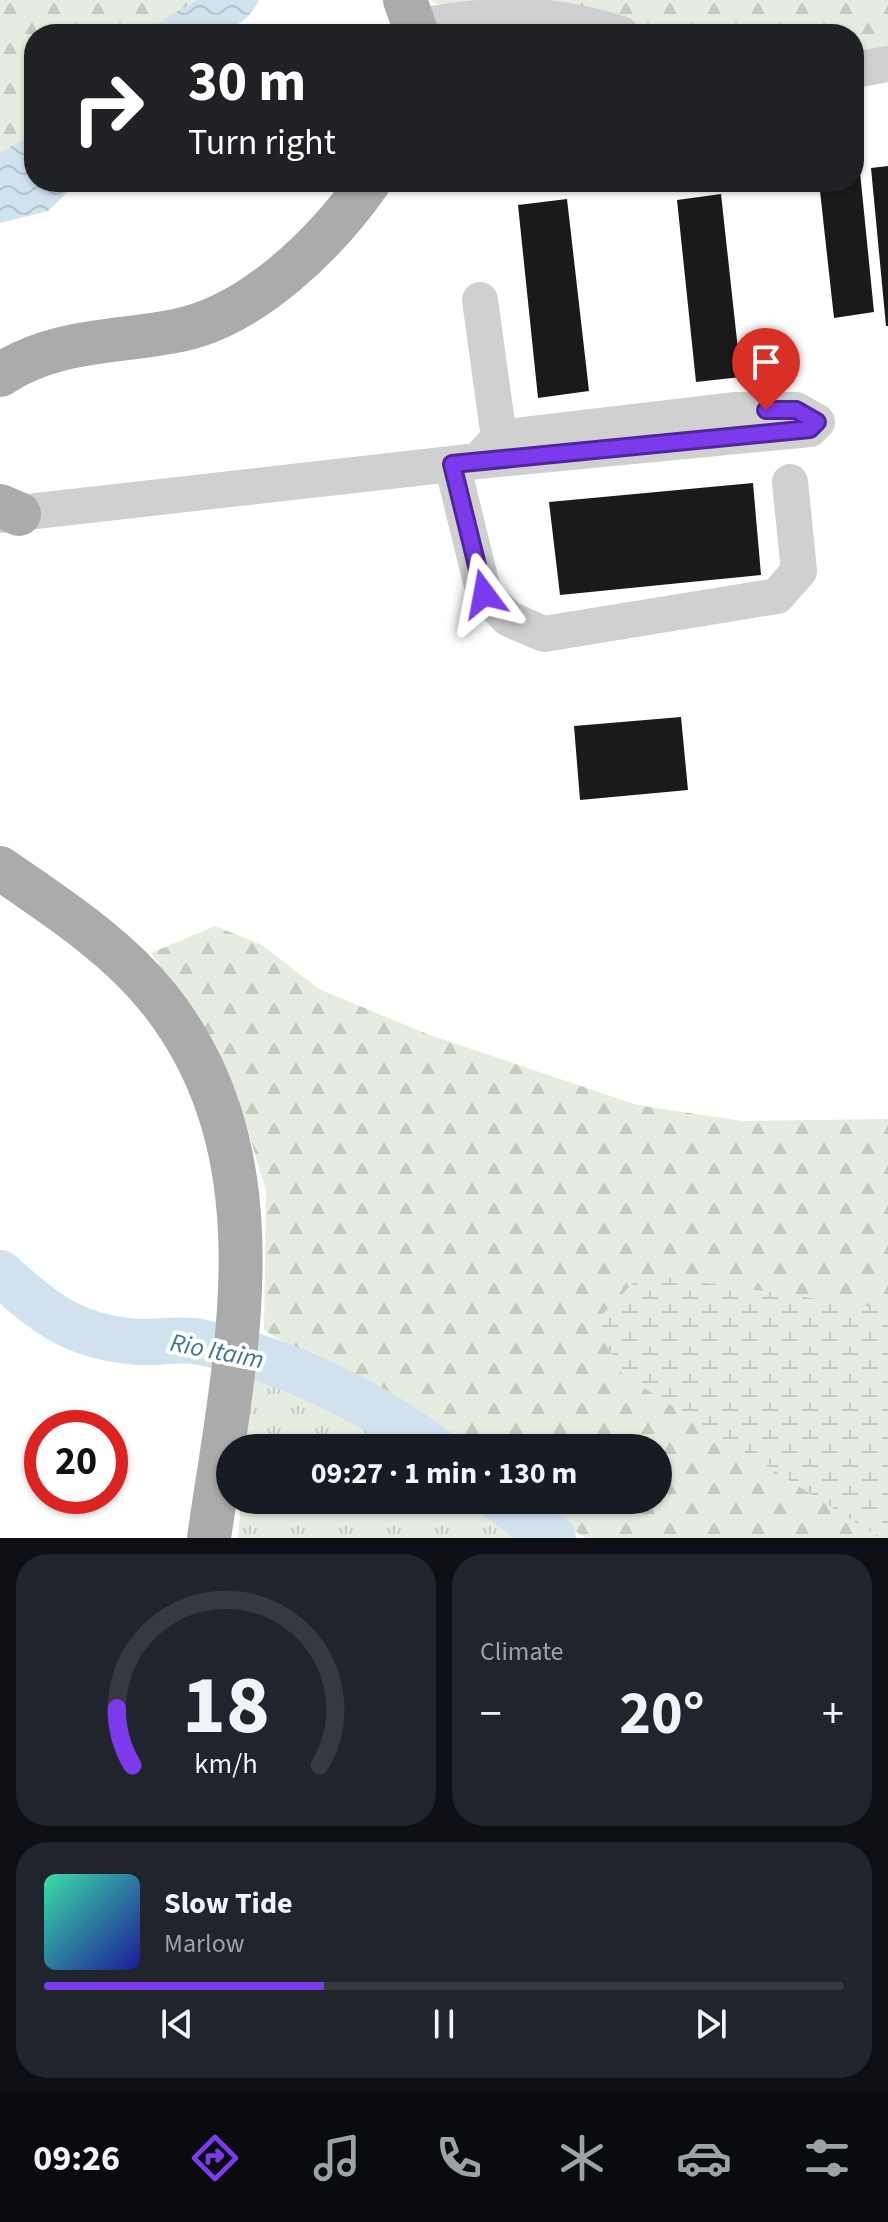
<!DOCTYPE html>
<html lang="en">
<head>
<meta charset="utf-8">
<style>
  body { margin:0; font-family:"Source Sans 3",sans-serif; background:#20242c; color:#f1f3f6; height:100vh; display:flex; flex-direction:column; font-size:30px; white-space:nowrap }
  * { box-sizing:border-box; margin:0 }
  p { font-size:26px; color:#9ea1a6 }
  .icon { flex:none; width:44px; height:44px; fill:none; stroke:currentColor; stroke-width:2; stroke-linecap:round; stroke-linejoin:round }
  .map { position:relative; height:1538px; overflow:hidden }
  .drawer { display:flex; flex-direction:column; gap:16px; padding:16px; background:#0d0f14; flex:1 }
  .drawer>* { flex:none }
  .guide { position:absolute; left:24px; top:24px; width:840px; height:168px; border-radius:32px; box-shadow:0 2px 6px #0004; background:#202124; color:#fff; overflow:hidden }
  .speed { position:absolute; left:24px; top:1410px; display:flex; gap:16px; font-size:40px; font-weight:700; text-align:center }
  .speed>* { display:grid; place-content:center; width:104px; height:104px; border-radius:50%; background:#171b24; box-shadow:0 2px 6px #0004; line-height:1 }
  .speed .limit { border:12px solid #d22; background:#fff; color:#111 }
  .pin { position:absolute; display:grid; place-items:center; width:68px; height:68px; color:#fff; margin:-82px -34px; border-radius:50% 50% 50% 0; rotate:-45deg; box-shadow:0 0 8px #0007 }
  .pin .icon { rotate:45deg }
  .me { position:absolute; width:88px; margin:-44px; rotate:347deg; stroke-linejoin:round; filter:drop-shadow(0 0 6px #0008) }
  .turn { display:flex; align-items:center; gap:28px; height:168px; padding:0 32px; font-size:36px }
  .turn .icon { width:104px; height:104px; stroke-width:2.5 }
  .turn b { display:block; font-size:56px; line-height:68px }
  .big { font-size:60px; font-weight:700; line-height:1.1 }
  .drawer .tile { flex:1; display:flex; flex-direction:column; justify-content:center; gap:12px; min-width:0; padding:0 28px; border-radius:32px; background:#20242c }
  .drawer .dial { align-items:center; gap:0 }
  .dial svg { height:208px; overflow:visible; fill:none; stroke:#363941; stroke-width:7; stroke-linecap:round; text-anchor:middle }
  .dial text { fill:#f1f3f6; stroke:none }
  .song { display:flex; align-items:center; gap:24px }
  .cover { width:96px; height:96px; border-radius:12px; background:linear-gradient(135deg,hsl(160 70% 55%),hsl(240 70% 35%)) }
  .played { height:8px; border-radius:4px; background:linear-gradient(90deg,#7c3aed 35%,#363941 35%) }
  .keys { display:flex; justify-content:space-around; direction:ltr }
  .heat { display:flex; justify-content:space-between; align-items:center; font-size:44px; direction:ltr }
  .drawer .tiles { flex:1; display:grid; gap:16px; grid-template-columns:1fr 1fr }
  .tile:last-child { grid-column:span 2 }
  .trip { position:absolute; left:216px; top:1434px; width:456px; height:80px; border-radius:40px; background:#171b24; box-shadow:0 2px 6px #0004; font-weight:700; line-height:80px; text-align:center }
  .tab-bar { display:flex; height:128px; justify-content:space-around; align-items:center; background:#090b0e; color:#9ea1a6 }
  .tab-bar .icon { width:56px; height:56px }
  .tab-bar .selected { color:#7c3aed }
  .tab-bar b { font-size:36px; color:#f1f3f6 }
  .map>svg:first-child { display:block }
</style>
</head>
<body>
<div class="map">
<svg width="888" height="1538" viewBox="0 0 888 1538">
  <defs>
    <pattern id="forest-firs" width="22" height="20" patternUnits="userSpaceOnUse" patternTransform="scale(2)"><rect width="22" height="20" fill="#e6ecdf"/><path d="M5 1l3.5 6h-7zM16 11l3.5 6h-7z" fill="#c6cbc0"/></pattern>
    <pattern id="wetland-marsh" width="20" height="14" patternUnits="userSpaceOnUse" patternTransform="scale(2)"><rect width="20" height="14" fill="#e6ecdf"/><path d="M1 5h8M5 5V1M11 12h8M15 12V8" fill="none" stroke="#c6cbc0"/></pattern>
    <pattern id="park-tufts" width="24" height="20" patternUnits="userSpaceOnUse" patternTransform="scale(2)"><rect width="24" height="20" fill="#e6ecdf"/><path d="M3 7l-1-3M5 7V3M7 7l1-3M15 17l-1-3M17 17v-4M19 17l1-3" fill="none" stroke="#c6cbc0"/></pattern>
    <pattern id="water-waves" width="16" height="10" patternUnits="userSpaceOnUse" patternTransform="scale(2)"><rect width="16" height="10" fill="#cfe2ee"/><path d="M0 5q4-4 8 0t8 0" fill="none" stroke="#b2c2cd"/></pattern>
  </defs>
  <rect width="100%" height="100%" fill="#fff"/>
  <path fill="url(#forest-firs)" d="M0 0H198L163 19 147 34H34V133L0 153Z
    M430 0H888V55L854 61V34H653L604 19 449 10Z
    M215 926 262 945 319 989 427 1034 637 1105 742 1121 888 1119V1538H585L530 1500H658V1448H455L264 1330 266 1191 239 1100 211 1037 151 953Z"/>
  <path fill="url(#wetland-marsh)" d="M642 1274 874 1307 888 1302V1538H880L622 1374 595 1322Z"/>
  <path fill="url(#park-tufts)" d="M252 1355 404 1448H245Z
    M241 1500H488L550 1538H238Z"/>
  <path fill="url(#water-waves)" d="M198 0H259C237 44 189 34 147 34L163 19Z
    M34 133V182H78L48 211 0 223V153Z"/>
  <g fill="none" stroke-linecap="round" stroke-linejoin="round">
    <path stroke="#cfe2ee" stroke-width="46" d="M0 1273C45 1314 76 1338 139 1342 159 1343 180 1338 200 1342 276 1356 371 1401 433 1448
      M501 1500 553 1538"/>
  </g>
  <path fill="#1a1a1a" d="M888 166V326H886L871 168Z
    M854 172H860L874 312 834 318 819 182H854Z
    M721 194 741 377 696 382 677 200Z
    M567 199 589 391 538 398 518 205Z
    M753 483 761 575 560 595 549 502Z
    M681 717 688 790 580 800 574 726Z"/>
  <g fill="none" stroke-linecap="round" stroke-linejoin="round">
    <path stroke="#d0d0d0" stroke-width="36" d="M415 27C492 13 545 10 621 34
      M854 70 888 64
      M480 300 499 438
      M452 464 484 594 509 619 544 634 777 596 799 571 790 482
      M0 515 478 461 810 429 817 422 796 410H736L499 438 478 461"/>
    <path stroke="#ababab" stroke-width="44" d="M405 0 417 34
      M0 375C55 339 113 343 175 331 252 317 326 243 369 182
      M0 506 19 514
      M0 868C56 907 116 945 159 999 284 1156 235 1357 209 1538"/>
  </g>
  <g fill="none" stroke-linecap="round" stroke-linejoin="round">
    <defs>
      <path id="route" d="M484 594 452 464 810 429 817 422 796 410H766"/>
    </defs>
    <use href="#route" stroke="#51269a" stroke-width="20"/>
    <use href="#route" stroke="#7c3aed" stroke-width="14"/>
  </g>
  <g text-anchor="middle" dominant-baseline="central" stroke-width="8" stroke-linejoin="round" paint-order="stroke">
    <g font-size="26" font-style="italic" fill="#3f7597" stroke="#fff">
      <text transform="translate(217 1351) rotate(11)">Rio Itaim</text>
    </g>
  </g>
</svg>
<div class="speed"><div class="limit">20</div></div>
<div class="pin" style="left:766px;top:410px;background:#d93025"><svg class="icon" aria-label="arrive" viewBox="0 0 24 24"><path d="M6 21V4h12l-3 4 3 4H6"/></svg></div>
<svg class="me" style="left:484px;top:594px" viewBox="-20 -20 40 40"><path d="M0-17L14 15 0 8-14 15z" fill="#7c3aed" stroke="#fff" stroke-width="4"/></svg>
<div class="trip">09:27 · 1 min · 130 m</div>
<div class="guide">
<div class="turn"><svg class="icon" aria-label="right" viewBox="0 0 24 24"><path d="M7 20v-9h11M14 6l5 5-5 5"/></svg><div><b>30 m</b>Turn right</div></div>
</div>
</div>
<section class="drawer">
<div class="tiles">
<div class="tile dial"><svg viewBox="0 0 100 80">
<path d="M14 69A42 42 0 1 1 86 69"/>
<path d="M14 69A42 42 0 0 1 8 47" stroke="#7c3aed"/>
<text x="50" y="56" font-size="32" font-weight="700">18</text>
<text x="50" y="72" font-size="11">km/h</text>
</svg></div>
<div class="tile"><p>Climate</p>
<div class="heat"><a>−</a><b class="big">20°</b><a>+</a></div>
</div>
<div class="tile">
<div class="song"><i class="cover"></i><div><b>Slow Tide</b><p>Marlow</p></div></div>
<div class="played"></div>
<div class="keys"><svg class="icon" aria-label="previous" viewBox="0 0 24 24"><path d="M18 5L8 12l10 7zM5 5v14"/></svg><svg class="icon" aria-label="pause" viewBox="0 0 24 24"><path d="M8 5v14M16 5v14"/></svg><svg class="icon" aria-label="next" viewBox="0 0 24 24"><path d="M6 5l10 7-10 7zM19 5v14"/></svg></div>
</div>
</div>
</section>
<nav class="tab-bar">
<b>09:26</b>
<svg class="icon selected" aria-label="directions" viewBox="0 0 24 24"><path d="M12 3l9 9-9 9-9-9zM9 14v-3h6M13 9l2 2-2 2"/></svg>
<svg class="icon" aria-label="music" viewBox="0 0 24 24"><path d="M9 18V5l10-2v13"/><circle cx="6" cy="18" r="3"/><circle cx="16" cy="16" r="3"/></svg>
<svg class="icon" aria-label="phone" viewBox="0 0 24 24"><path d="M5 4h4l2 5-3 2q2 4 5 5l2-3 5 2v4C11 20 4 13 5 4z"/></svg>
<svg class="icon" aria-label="climate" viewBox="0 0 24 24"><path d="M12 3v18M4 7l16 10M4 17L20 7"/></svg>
<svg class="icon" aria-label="car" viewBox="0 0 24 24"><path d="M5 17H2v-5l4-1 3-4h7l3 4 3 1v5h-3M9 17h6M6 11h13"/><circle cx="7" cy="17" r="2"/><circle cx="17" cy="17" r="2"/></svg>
<svg class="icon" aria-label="filters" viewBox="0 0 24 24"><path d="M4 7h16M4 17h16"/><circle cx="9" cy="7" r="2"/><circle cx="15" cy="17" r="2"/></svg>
</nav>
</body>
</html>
